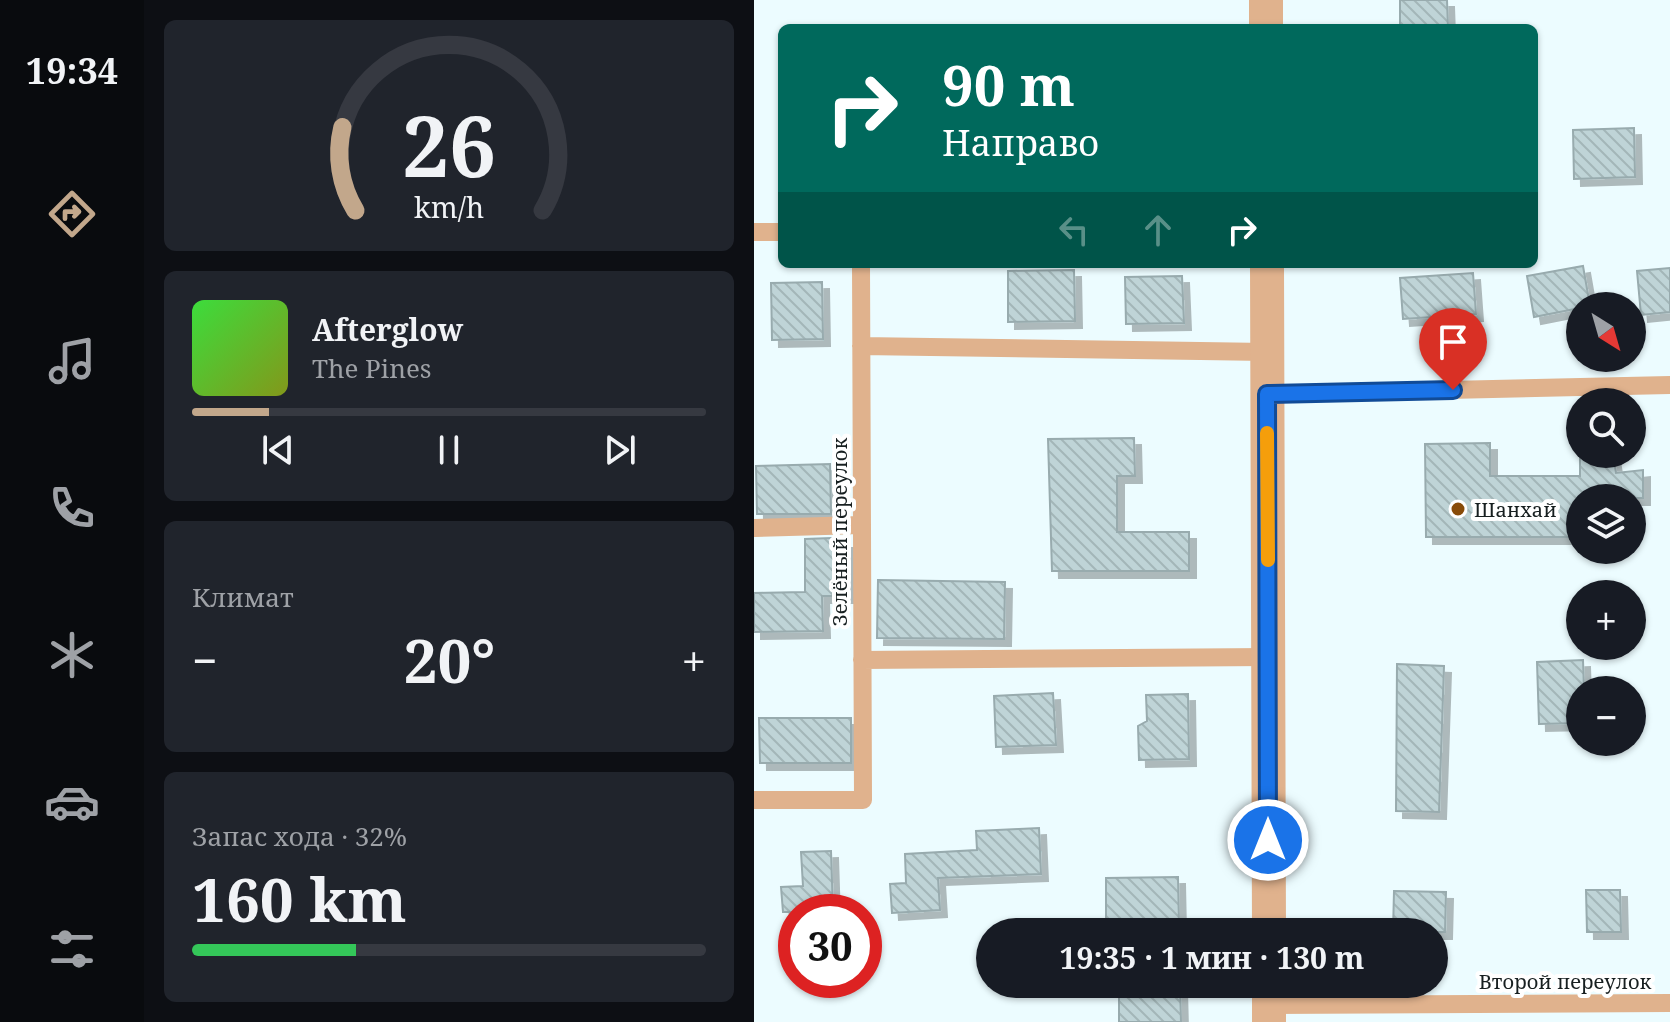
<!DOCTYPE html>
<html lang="ru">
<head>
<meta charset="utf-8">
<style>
  body { margin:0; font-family:"Noto Serif",serif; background:#20242c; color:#f1f3f6; height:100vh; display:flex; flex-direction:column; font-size:30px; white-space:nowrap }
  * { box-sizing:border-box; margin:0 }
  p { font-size:26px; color:#9ea1a6 }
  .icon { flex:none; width:44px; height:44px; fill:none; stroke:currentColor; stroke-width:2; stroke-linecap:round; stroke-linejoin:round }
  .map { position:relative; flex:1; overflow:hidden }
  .side { display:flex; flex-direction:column; gap:20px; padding:20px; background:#0d0f14; width:610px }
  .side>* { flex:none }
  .top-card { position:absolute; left:24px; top:24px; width:760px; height:244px; border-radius:12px; box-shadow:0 2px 6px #0004; background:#00695c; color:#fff; overflow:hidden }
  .needle { width:52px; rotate:143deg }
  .controls { position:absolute; left:812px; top:292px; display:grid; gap:16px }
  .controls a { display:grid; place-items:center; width:80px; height:80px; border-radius:50%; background:#171b24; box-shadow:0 2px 6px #0004; font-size:40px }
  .speed { position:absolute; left:24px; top:894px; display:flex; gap:16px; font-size:40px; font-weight:700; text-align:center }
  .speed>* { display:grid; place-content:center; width:104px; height:104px; border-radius:50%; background:#171b24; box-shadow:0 2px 6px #0004; line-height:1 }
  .speed .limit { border:12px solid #d22; background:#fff; color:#111 }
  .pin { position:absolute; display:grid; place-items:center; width:68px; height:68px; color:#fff; margin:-82px -34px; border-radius:50% 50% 50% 0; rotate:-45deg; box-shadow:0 0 8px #0007 }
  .pin .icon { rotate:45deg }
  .me { position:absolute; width:88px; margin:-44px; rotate:0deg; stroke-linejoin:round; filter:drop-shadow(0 0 6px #0008) }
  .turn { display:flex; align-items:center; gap:28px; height:168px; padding:0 32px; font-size:36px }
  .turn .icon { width:104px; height:104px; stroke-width:2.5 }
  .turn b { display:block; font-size:56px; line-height:68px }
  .lanes { display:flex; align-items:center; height:76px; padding:0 32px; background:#0003; justify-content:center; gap:40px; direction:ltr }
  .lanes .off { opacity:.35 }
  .big { font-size:60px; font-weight:700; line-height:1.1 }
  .side .tile { flex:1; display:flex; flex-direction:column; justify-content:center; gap:12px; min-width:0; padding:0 28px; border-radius:12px; background:#20242c }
  .side .dial { align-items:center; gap:0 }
  .dial svg { height:208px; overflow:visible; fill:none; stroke:#363941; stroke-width:7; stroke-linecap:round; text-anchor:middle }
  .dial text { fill:#f1f3f6; stroke:none }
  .song { display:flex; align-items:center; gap:24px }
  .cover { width:96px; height:96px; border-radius:12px; background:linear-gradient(135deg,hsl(120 70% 55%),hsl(70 70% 35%)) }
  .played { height:8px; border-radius:4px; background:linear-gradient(90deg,#c2a78b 15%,#363941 15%) }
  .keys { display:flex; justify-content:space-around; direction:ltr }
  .heat { display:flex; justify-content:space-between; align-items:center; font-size:44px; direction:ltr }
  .charge { height:12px; border-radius:6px; background:linear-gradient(90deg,#34c759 32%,#363941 0) }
  .trip { position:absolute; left:222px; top:918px; width:472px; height:80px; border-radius:40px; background:#171b24; box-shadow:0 2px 6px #0004; font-weight:700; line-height:80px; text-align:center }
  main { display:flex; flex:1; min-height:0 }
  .dock { display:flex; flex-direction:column; width:144px; justify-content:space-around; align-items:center; background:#090b0e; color:#9ea1a6 }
  .dock .icon { width:56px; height:56px }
  .dock .selected { color:#c2a78b }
  .dock b { font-size:36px; color:#f1f3f6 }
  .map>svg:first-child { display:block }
</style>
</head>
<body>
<main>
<nav class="dock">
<b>19:34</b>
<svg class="icon selected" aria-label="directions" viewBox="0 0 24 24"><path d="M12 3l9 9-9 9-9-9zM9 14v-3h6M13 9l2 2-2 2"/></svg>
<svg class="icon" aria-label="music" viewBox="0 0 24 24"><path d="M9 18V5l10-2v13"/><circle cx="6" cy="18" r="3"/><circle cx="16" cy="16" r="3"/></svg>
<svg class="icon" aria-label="phone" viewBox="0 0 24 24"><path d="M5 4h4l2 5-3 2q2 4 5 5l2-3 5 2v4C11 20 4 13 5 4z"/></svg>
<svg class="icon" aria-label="climate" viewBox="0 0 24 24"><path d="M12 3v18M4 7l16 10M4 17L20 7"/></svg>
<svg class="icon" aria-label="car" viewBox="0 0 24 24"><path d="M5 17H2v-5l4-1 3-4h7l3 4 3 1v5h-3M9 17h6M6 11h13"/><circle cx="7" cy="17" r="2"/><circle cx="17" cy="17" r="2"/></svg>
<svg class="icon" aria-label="filters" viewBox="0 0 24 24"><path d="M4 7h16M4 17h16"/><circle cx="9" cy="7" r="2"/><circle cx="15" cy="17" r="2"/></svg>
</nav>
<section class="side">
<div class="tile dial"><svg viewBox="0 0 100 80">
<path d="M14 69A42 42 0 1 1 86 69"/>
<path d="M14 69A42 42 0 0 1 9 37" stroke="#c2a78b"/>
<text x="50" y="56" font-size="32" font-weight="700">26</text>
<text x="50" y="72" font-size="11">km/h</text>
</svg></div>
<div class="tile">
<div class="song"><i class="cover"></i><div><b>Afterglow</b><p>The Pines</p></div></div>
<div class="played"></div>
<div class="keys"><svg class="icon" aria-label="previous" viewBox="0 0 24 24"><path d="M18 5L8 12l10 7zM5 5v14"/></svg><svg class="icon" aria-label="pause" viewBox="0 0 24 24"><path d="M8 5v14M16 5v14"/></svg><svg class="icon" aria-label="next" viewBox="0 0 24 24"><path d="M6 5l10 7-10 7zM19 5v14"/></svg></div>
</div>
<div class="tile"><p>Климат</p>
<div class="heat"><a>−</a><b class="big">20°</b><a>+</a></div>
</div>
<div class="tile"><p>Запас хода · 32%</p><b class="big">160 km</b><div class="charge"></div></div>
</section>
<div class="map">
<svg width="916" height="1022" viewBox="0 0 916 1022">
  <defs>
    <pattern id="building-back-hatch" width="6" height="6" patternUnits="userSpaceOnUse" patternTransform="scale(2)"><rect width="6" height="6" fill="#bfd4d7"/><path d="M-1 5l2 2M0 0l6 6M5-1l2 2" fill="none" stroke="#a3b6b8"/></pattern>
    <filter id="shadow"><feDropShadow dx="7" dy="7" stdDeviation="0" flood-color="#0004"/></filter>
  </defs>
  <rect width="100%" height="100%" fill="#ecfcff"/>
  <path fill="url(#building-back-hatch)" stroke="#98abae" stroke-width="2" filter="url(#shadow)" d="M646 0H693L694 28H646Z
    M880 128 881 177 820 179 819 130Z
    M829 266 836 306 780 317 773 276Z
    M916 268V312L887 315 883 271Z
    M320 270 321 321 254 322V271Z
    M719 273 722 314 649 319 646 278Z
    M428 276 430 323 372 324 371 277Z
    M68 282 69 339 18 340 17 283Z
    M380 438 381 476H363V532H435V571H298L294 439Z
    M736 443V476H826V454H859L862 473 889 470V498H826V537H672L671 444Z
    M76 464 77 514H3L2 466Z
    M77 538V541H94V596H68L69 631 0 632V593L51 592V539Z
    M124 580 251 582 250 639 123 638Z
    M829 660 830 690H826V723L785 724 783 662Z
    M643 664 690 666 685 812 642 811Z
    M299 693 302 745 242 747 240 696Z
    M434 694 435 759 385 760 384 726 393 721 392 695Z
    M5 718H97V763H6Z
    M285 828 287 874 184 878 186 910 138 913 136 884 152 883 151 854 223 850 222 831Z
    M77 851 79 912H29L27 887 49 886 47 852Z
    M424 877 425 925 352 926V878Z
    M832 890H866L867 932H833Z
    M640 891 692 892 691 932H639Z
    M365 984H426L427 1022H365Z"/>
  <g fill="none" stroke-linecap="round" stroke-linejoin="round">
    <path stroke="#e0b28d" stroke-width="18" d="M0 232H28
      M107 346 513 352
      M513 394 916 385
      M0 528 107 525
      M108 660 514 657
      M0 800H109L107 264
      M515 1005 916 1003"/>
    <path stroke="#e0b28d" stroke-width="34" d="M512 0V28
      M513 264 515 932
      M515 984V1022"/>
  </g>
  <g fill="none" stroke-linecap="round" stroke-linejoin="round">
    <defs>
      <path id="route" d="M514 840 513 394 699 390"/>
    </defs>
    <use href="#route" stroke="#114b97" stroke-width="20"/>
    <use href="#route" stroke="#1a73e8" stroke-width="14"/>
    <path stroke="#f59e0b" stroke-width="14" d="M513 433 514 560"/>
  </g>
  <circle fill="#884b09" stroke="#fff" stroke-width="3" cx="704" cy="509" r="8"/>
  <g text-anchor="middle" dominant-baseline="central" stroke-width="8" stroke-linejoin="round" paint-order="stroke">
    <g font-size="20" fill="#171f20" stroke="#fff" text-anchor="start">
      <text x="720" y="509">Шанхай</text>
    </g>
    <g font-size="20" fill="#171f20" stroke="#fff">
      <text transform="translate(85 532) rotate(-90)">Зелёный переулок</text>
      <text x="811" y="981">Второй переулок</text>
    </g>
  </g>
</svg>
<div class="controls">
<a><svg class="needle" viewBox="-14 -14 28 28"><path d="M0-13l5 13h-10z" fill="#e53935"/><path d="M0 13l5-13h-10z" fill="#9ea1a6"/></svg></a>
<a><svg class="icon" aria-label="search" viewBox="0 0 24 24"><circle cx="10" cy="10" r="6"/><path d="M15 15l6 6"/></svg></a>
<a><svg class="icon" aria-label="layers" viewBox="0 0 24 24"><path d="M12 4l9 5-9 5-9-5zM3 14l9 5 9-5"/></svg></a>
<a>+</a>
<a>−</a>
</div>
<div class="speed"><div class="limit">30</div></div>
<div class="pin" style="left:699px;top:390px;background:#d93025"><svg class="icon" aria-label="arrive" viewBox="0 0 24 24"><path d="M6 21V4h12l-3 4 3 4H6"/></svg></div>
<svg class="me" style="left:514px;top:840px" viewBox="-20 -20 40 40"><circle r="17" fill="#1a73e8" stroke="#fff" stroke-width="3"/><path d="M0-11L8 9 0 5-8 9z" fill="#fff"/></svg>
<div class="trip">19:35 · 1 мин · 130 m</div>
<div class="top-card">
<div class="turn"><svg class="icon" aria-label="right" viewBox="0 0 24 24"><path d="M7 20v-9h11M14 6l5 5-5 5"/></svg><div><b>90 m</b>Направо</div></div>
<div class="lanes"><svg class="icon off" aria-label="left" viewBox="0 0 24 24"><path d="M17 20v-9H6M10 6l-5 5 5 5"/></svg><svg class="icon off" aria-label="ahead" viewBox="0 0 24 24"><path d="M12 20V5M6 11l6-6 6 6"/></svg><svg class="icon" aria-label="right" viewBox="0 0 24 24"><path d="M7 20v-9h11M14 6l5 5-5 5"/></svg></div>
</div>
</div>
</main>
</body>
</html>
